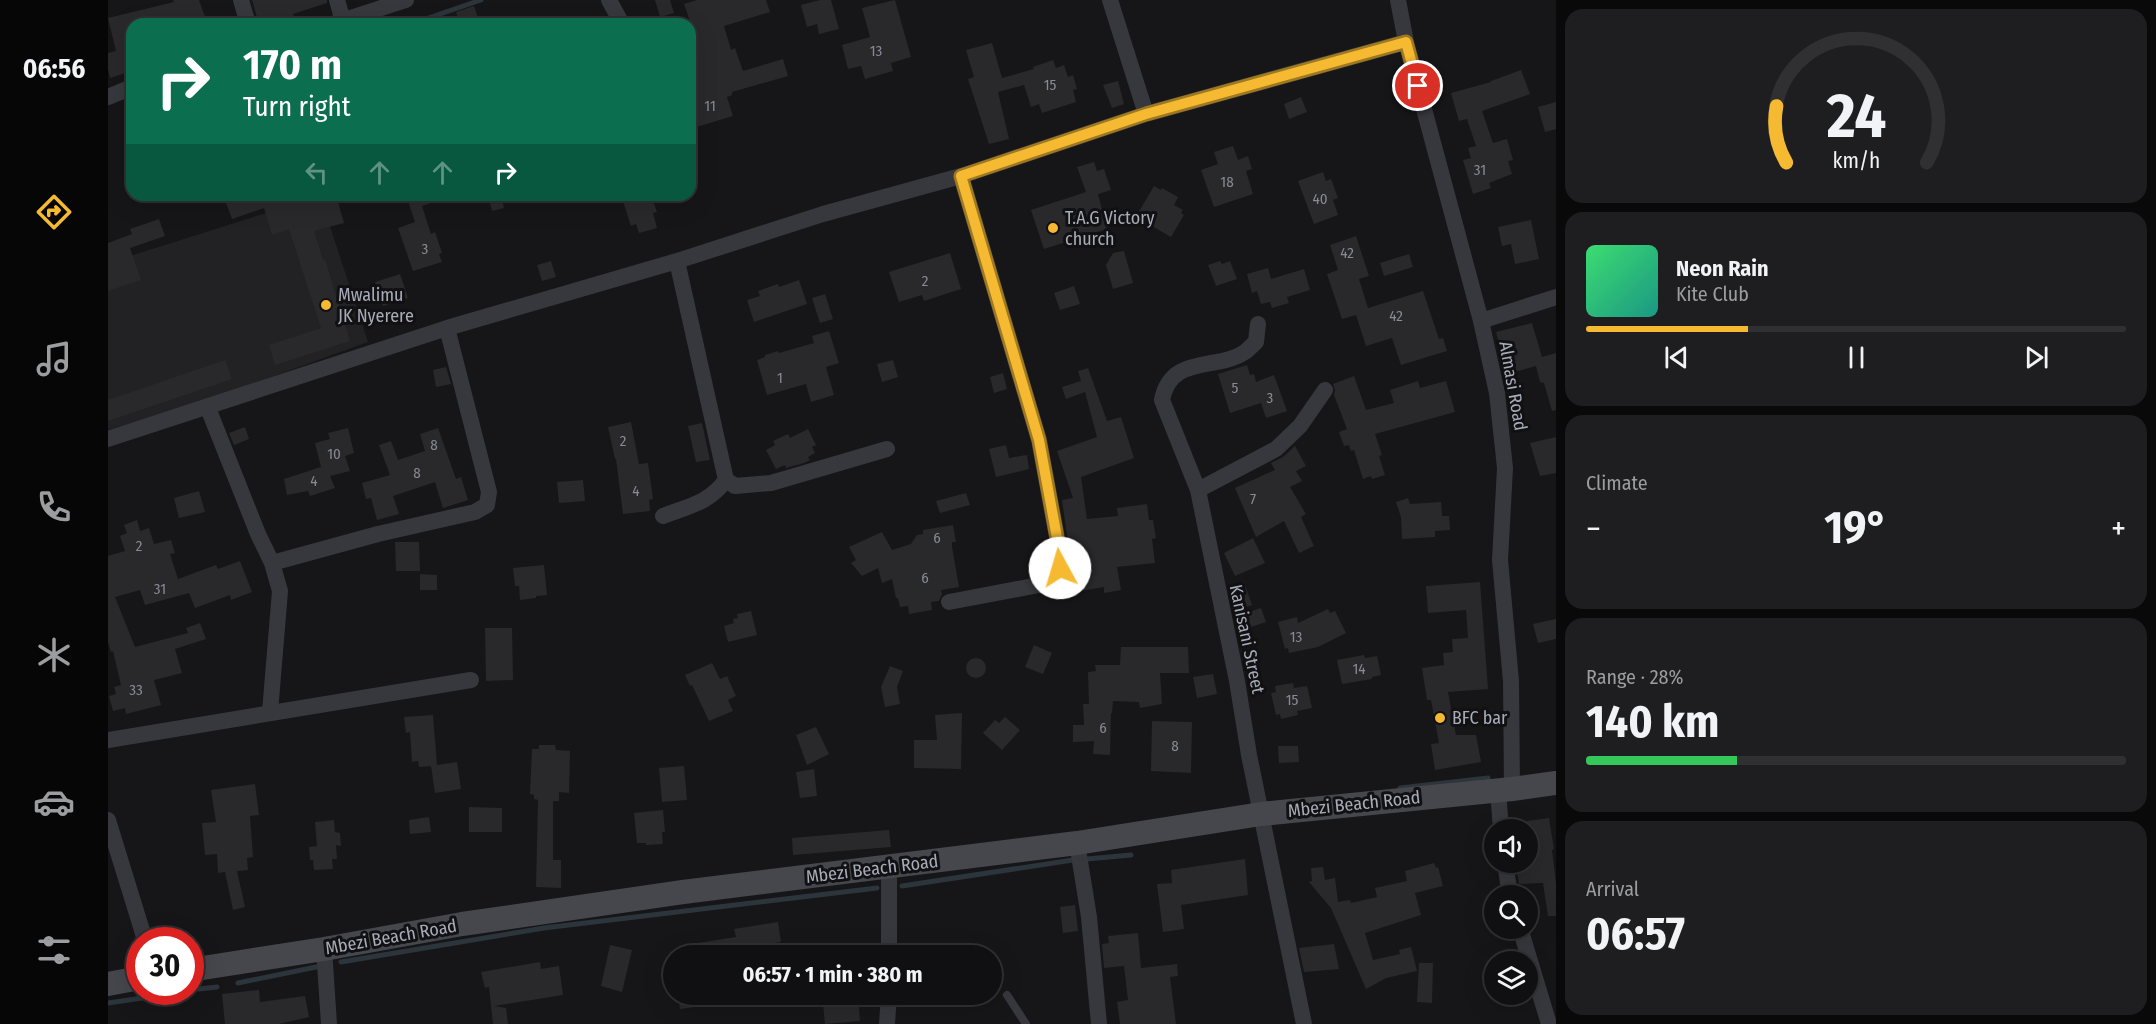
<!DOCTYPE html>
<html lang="en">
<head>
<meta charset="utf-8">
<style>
  body { margin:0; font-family:"Fira Sans Condensed",sans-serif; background:#1e1e20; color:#f1f3f6; height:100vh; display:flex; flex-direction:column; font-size:22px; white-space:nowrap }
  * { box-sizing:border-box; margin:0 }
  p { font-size:20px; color:#9c9d9f }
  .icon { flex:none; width:33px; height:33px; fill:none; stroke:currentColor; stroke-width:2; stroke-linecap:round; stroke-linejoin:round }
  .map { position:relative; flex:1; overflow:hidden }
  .panel { display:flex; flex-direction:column; gap:9px; padding:9px; background:#09090a; width:600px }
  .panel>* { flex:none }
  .hud { position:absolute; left:18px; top:18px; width:570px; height:183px; border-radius:18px; box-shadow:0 6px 24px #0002,0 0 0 2px #303032; background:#0b6e4f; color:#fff; overflow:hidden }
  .fabs { position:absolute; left:1376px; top:819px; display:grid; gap:12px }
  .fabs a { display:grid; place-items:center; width:54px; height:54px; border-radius:50%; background:#101012; box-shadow:0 6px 24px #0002,0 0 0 2px #303032; font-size:30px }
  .speed { position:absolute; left:18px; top:927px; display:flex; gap:12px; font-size:30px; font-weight:700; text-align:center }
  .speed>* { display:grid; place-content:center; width:78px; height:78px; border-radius:50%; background:#101012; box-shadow:0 6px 24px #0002,0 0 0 2px #303032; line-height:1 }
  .speed .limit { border:9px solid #d22; background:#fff; color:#111 }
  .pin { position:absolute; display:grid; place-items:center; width:51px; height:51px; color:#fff; margin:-26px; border:3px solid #fff; border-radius:50%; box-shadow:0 2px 6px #0007 }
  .me { position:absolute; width:66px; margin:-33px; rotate:354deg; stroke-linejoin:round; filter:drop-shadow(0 0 4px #0008) }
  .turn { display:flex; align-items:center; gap:21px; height:126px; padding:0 18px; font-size:27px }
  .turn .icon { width:78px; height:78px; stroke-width:2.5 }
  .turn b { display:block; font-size:42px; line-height:51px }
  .lanes { display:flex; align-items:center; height:57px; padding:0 18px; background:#0003; justify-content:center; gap:30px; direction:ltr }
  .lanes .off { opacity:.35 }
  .big { font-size:45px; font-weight:700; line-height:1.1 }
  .panel .card { flex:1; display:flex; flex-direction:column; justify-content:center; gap:9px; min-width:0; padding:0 21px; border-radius:18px; background:#1e1e20 }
  .panel .dial { align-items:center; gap:0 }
  .dial svg { height:156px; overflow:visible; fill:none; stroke:#303032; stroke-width:7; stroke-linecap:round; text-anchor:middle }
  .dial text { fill:#f1f3f6; stroke:none }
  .song { display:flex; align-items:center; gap:18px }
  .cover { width:72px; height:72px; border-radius:9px; background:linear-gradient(135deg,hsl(140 70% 55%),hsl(170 70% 35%)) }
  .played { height:6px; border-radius:3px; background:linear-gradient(90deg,#f5ba31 30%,#303032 30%) }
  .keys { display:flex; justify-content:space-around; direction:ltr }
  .heat { display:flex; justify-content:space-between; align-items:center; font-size:33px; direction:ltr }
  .charge { height:9px; border-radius:4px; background:linear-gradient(90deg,#34c759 28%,#303032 0) }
  .trip { position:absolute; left:555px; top:945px; width:339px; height:60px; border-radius:30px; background:#101012; box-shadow:0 6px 24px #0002,0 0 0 2px #303032; font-weight:700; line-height:60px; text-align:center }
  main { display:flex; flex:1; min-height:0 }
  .tab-bar { display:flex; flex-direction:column; width:108px; justify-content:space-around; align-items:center; background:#060607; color:#9c9d9f }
  .tab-bar .icon { width:42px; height:42px }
  .tab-bar .on { color:#f5ba31 }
  .tab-bar b { font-size:27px; color:#f1f3f6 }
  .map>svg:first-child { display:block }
</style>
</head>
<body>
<main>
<nav class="tab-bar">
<b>06:56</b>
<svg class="icon on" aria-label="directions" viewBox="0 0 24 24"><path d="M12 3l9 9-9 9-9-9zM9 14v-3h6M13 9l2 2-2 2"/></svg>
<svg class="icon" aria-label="music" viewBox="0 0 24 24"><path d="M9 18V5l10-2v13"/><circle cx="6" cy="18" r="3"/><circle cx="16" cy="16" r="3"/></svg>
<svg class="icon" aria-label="phone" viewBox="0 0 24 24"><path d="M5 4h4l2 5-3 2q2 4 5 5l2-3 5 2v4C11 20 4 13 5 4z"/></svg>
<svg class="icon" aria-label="climate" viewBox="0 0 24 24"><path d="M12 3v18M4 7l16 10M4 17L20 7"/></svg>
<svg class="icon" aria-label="car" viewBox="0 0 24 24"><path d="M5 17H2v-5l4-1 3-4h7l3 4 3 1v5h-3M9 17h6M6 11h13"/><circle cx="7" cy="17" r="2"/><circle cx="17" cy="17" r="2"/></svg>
<svg class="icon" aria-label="filters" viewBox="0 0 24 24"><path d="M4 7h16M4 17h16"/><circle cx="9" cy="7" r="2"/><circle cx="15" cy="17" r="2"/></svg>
</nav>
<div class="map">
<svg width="1448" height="1024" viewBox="0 0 1448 1024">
  <rect width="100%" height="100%" fill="#161618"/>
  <path fill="#222225" d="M212 196 260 342 108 397 0 430V263Z"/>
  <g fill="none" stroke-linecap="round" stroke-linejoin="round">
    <path stroke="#2c343c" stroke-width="5" d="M303 24 373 0
      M1292 788 1380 778
      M979 859 1023 855
      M794 886 965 860
      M233 962 436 928 769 888
      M130 983 213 966
      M91 989 109 987
      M0 1003 75 992"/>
  </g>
  <path fill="#29292c" d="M65 0H91L97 17 78 24H24V71L2 78 0 69V53L8 51 0 18 66 2Z
    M144 0H219V3L185 14 187 18 170 24H154L153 20 150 21Z
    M547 0H562L566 13 552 17Z
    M589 0H658L662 12 616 26 623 50 627 48 635 71 675 59 680 76 624 92V95L619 97 625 116 582 129V37L587 36 576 4Z
    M712 0H723L731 29 711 34 709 24 699 27 693 5Z
    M787 0 803 57 783 63 785 71 757 79 753 66 740 69 734 45 762 37 754 8Z
    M366 6 370 18 352 24 348 12Z
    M884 43 894 78 926 69 925 67 945 60 948 68 956 65 960 77 965 75 969 89 965 90 968 102 934 113 931 104 923 107 916 85 890 92 901 139 881 144 860 79 866 77 858 50Z
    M1413 70 1422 94 1374 111 1385 143 1399 139 1405 160 1400 161 1404 174 1381 183 1383 188 1365 194 1355 160 1363 158 1360 148 1368 146 1359 119 1351 121 1343 93 1383 82V81Z
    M1010 81 1016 104 1004 108 995 85Z
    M1193 97 1199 112 1181 119 1176 104Z
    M1448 102V129L1437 132 1430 107Z
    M1125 146 1130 160 1140 156 1144 169 1138 171 1145 194 1106 207 1093 170 1110 164 1106 152Z
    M986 162 989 171 996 169 1003 190 990 194 999 229 936 249 923 210 978 192 969 167Z
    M1215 172 1218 181 1223 179 1230 198 1225 200 1230 215 1206 224 1190 181Z
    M1046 186 1053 190 1054 188 1070 197 1066 205 1075 210 1073 213 1076 215 1063 237 1044 226 1042 229 1026 220Z
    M115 195H228L236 223 206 231 215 260 217 259 242 341 167 365 161 345 213 328 181 229 164 235 156 208 124 219Z
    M298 195H338V198L314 206 323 234 327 232 334 253 331 254 334 262 305 271 290 228 307 222Z
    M380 195H393L396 208 384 211Z
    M513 195H543L549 212 545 213 549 228 531 233 528 224 523 226Z
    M51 219 57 236 22 248 33 280 0 291V243L24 234 22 229Z
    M1423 220 1431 259 1407 264 1403 244 1394 246 1390 227Z
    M1248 236 1261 276 1251 279 1260 308 1315 291 1331 339 1335 338 1339 351 1293 365 1284 338 1258 346 1248 315 1234 319 1219 274 1230 270 1222 245Z
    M1016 251 1025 283 1005 289 998 265 1005 253Z
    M842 253 853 289 816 301 814 295 791 302 781 272Z
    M1301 254 1305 267 1276 276 1272 263Z
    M443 261 448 277 434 281 429 265Z
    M1112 261 1114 264 1122 261 1129 279 1108 286 1100 265Z
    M1160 268 1163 279 1196 269 1202 290 1179 297 1181 303 1164 308 1162 302 1153 304 1149 291 1144 293 1139 274Z
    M292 274 300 298 275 306 267 282Z
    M691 280 699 304 646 322 639 300 652 296 650 291 670 284 671 287Z
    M966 286 972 304 952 310 946 293Z
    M717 294 725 319 712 323 704 298Z
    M1424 323 1434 357 1448 353V410L1444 411 1436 383 1432 382 1428 366 1399 374 1388 332Z
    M721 331 731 363 718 367 726 395 703 402 698 384 659 395 649 360 657 357V355L670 351 671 353 706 343 704 336Z
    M117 360 124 379 0 421V400Z
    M785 360 790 377 774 382 769 364Z
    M1139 365 1142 375 1146 374 1148 382 1166 375 1179 411 1158 418 1153 403 1122 413 1110 374Z
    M338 367 343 384 328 387 325 370Z
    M980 368 999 421 1013 417 1026 458 973 477 979 519 1010 516 1009 508 1039 504 1041 520H1045L1048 538 1044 539 1047 563 1009 567 1013 590 996 593V587L967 592 954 500 965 498 949 451 989 437 977 392 958 399 954 387 973 381 970 371Z
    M895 373 899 389 886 393 882 377Z
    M1246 376 1258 410 1286 403 1282 390 1310 381 1312 388 1338 381 1347 412 1267 434 1274 455 1271 456 1277 475 1264 479 1263 476 1255 479 1246 450 1243 451 1241 445 1236 446 1231 432 1239 429 1226 395 1227 390 1225 384Z
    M523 422 531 464 540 463 545 499 541 500 542 511 515 514 508 459H507L500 427Z
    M594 423 602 460 588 462 580 426Z
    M137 427 141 439 126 445 121 433Z
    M240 428 246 453 237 456 242 471 222 476 227 488 202 496 200 491 179 495 176 479 213 467 207 443 222 439 220 433Z
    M330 428 348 479 353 477 360 500 335 508 327 482 285 496 291 514 269 520 263 498 258 499 254 483 282 475 271 445 283 441 290 460 317 451 312 434Z
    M700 429 708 445 704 447 707 453 700 457 702 460 696 463 678 468 677 465 668 469 658 450 667 445 665 441 680 434 682 438Z
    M1448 437V473L1432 476 1422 443Z
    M898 445 901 458 919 455 921 469 888 477 881 449Z
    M1187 446 1198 466 1188 471 1194 481 1182 487 1198 514 1193 517 1206 546 1191 553 1176 521 1148 537 1127 488 1167 470 1163 463 1175 457Z
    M475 480 477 501 451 503 449 482Z
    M91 491 97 512 71 518 66 498Z
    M858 493 862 505 832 513 828 501Z
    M1300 498 1302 504 1333 502 1334 516H1341L1342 530 1327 531V537L1294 539 1293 517 1288 502Z
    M29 520 32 531 41 528 46 544 63 540 67 553 62 554 70 579 108 565 110 569 132 561 144 592 123 600 122 595 87 608 81 593 37 605 32 590 7 597 27 647 80 633 78 628 92 623 98 639 67 649 74 673 46 680 53 705 18 714 17 708 5 711 1 696 8 694 6 687 13 685 5 651 3 652 0 642V556L17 551 12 536 19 533 16 525Z
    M845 525 848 542H844V547L851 587 833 590 834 594 831 601 823 602 824 610 801 614 800 606 792 607 790 598H788L784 579 774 583 770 568 754 576 743 563 748 560 741 547 774 532 784 550 803 544 809 535 815 534V530Z
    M1145 538 1157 563 1127 576 1116 553Z
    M287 542H311L312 571H288Z
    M436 565 439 595 428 596V598L412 600 411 586H407L405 568Z
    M312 574 329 575V590H312Z
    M1136 582 1144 605 1126 610 1120 587Z
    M1372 582 1380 689 1340 692 1348 735H1368L1373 762 1327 770 1323 744 1331 743 1323 700H1319L1314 668 1336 665 1335 653 1345 652 1344 639 1360 638 1358 610 1320 613 1318 586Z
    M1153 608 1158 622 1143 627 1138 613Z
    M1220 609 1222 613 1227 611 1238 633 1210 647 1181 653 1180 648 1177 649 1170 622 1189 617 1190 623Z
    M643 611 649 635 620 642 616 626 626 623 625 619 630 618 629 614Z
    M1448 619V639L1430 643 1425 624Z
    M377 628H404L405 680 378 681Z
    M926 645 944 653 935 674 917 667Z
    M1013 647H1080L1081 673H1052L1054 704 1032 708 1031 702 1005 701 1004 713H1003L1002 755 985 754 986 741 965 742V725H976L975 704H981L980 672 988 671 987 665H1012Z
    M1256 655 1257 658 1269 656 1273 675 1264 677V679L1234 684 1229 660Z
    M858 668a10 10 0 1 1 20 0a10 10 0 1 1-20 0Z
    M604 663 612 679 619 676 628 696 620 700 625 711 601 721 584 685 582 686 577 675Z
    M782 666 795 671 789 687 792 704 777 707 773 687Z
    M1105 674 1109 694 1089 698 1085 677Z
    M1185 683 1186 688 1199 686 1204 708 1189 711 1190 715 1173 719 1172 714 1168 715 1163 693 1168 692 1167 686Z
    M854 713 853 769 806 768V740H829L827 715Z
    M325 715 329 765 349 762 353 789 327 793 323 766H324L311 767 310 761 304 762 302 732 298 733 296 717Z
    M897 717 912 730 894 750 875 733 887 720 891 723Z
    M1044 721 1084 722 1083 773 1043 771Z
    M708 727 721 754 699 765 688 735Z
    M431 745H447L448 750 462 751 461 793 451 792V801H445V860H453V888L428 887 430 800 426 799V795L422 794 424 749H431Z
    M1170 746H1190L1191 762 1171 763Z
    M576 766 579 800 554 802 551 768Z
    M706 769 709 796 692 798 688 772Z
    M147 784 151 815 142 816 145 857 139 858 140 870 129 871 137 907 125 910 117 872 110 873 109 854 97 855 94 823 108 822 103 790Z
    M361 807 394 808V832H361Z
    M555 810 557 832H554L555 844 538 845V843H529L526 813Z
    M321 817 323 832 302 834 301 820Z
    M1441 818 1446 849 1444 850 1448 883V916H1440L1435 883 1411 884 1408 864 1419 863V821Z
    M226 820 227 832 232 833 233 846 228 845 229 859H224L225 869 206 870 205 860H202L201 847 209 846 207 822Z
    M781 830 783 847 685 855 684 838Z
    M1137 859 1140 895 1073 905 1076 929 1055 932 1049 884 1064 883 1063 870Z
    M1326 863 1328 868 1330 867 1335 886 1307 893 1313 915 1257 933 1265 960 1292 954 1291 950 1303 947 1309 971 1278 978 1258 989 1223 908 1201 882 1204 881 1203 868 1215 867 1217 880 1227 878 1230 902 1242 900 1243 903 1269 897 1267 888 1299 881 1297 871Z
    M967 905 970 931 955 933 952 907Z
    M670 922 673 942 592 955 590 943 628 937 626 929Z
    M1030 933 1033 968 1069 964 1070 976 1062 977 1068 1024H1012L1009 1002 1020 1000 1016 966 996 968 994 944 1001 943 1000 936Z
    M1226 944 1231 969 1196 972 1191 948Z
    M502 945 524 950 514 992 493 986Z
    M432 962 433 969 451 966 455 995 386 1006 398 1008 400 1024H385L381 987 377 988 373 972Z
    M1311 963H1325L1324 1003 1309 1002Z
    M151 990 152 1002 197 996 201 1017 171 1024H117L114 994Z
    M570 994H585L587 1007 572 1009Z
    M714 994H750L752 1021 717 1024Z"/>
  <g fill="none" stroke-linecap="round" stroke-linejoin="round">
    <path stroke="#37383d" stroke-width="8" d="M899 995 918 1024"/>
    <path stroke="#37383d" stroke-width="16" d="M133 0 140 24
      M229 0 235 21
      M501 0 514 24
      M1002 0 1038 114
      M1290 0 1298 42 1373 321 1389 393 1397 468 1392 560 1403 681 1404 789
      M224 24 298 0
      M0 97 24 87
      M569 261 618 480 627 486 663 483 779 449
      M1373 321 1448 297
      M1150 324 1148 342C1144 345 1141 349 1137 352 1109 371 1063 354 1054 400L1090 490 1129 681 1141 755 1196 1024
      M100 408 150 534 164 563 172 591 162 712
      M0 439 339 328 569 261 715 214 853 176 1038 114 1298 42
      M1090 490 1168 449 1192 426 1217 390
      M555 516C581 506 601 503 618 480
      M164 563 270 534 367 512 379 505 381 492 339 328
      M841 602 941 583C952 574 952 567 952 554L931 440 853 176
      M0 740 363 680
      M1390 790 1393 830
      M0 820 37 940
      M969 843 981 917 991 1024
      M1397 862 1402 896
      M781 867V956
      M1412 928 1441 1024
      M216 949 221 1024
      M779 1024 781 994"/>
    <path stroke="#45474d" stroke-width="24" d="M82 970 216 949 354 924 575 892 969 843 1153 814 1404 789 1448 783
      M0 984 32 978"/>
  </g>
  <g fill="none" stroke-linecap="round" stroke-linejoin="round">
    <defs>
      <path id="route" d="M952 568V554L931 440 853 176 1038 114 1298 42 1310 86"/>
    </defs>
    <use href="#route" stroke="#9f7920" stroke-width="15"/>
    <use href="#route" stroke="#f5ba31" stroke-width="10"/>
  </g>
  <g fill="#f5ba31" stroke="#111113" stroke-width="2">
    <circle cx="945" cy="228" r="6"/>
    <circle cx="218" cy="305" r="6"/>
    <circle cx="1332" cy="718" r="6"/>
  </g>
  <g text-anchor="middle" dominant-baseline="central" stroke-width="6" stroke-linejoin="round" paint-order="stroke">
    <g font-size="15" fill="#888a94">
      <text x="768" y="51">13</text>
      <text x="942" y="85">15</text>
      <text x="602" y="106">11</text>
      <text x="1372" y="170">31</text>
      <text x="1119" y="182">18</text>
      <text x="1212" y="199">40</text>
      <text x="317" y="249">3</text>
      <text x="1239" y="253">42</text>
      <text x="817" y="281">2</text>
      <text x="1288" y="316">42</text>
      <text x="672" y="378">1</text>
      <text x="1127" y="388">5</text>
      <text x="1162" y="398">3</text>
      <text x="515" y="441">2</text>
      <text x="326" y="445">8</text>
      <text x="226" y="454">10</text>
      <text x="309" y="473">8</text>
      <text x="206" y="481">4</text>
      <text x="528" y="491">4</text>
      <text x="1145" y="499">7</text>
      <text x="829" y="538">6</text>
      <text x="31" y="546">2</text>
      <text x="817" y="578">6</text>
      <text x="52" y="589">31</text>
      <text x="1188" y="637">13</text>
      <text x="1251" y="669">14</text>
      <text x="28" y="690">33</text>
      <text x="1184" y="700">15</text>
      <text x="995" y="728">6</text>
      <text x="1067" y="746">8</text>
    </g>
    <g font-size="18" fill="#a8acb8" stroke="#111113" text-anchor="start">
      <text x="957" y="218">T.A.G Victory<tspan x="957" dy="21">church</tspan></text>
      <text x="230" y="295">Mwalimu<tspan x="230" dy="21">JK Nyerere</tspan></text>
      <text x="1344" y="718">BFC bar</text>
    </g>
    <g font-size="18" fill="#a8acb8" stroke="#111113">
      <text transform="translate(1405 386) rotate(80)">Almasi Road</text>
      <text transform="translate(1139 639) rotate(78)">Kanisani Street</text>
      <text transform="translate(1246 804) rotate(-6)">Mbezi Beach Road</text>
      <text transform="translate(764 869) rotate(-7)">Mbezi Beach Road</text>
      <text transform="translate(283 937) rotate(-10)">Mbezi Beach Road</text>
    </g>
  </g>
</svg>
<div class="fabs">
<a><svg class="icon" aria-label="sound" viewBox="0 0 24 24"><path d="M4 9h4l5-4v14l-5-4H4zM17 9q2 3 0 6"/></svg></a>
<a><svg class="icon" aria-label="search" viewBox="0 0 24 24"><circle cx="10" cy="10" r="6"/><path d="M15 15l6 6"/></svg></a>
<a><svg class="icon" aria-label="layers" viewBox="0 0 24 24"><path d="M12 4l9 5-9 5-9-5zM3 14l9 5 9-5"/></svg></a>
</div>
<div class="speed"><div class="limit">30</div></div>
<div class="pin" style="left:1310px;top:86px;background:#d93025"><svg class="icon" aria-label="arrive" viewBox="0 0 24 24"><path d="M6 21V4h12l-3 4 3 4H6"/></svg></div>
<svg class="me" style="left:952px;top:568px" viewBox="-20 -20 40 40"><circle r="19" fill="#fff"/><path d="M0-13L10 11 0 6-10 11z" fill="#f5ba31"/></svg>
<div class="trip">06:57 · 1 min · 380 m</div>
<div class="hud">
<div class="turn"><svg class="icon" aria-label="right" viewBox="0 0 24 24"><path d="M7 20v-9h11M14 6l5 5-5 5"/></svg><div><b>170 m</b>Turn right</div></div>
<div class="lanes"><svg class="icon off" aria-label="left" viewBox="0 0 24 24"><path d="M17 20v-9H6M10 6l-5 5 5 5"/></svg><svg class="icon off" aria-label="ahead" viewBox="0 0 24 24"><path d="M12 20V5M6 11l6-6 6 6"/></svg><svg class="icon off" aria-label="ahead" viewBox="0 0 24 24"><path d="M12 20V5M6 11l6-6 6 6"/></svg><svg class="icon" aria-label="right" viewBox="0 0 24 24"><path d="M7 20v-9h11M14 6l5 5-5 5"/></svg></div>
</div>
</div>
<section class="panel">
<div class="card dial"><svg viewBox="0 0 100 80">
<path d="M14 69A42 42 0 1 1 86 69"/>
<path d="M14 69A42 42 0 0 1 9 40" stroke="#f5ba31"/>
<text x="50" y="56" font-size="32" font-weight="700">24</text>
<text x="50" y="72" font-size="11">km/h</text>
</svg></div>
<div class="card">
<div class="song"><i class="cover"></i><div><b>Neon Rain</b><p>Kite Club</p></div></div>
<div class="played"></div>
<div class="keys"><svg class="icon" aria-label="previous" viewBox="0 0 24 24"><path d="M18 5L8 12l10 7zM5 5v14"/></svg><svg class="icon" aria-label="pause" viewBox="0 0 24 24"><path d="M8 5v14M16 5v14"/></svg><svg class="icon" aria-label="next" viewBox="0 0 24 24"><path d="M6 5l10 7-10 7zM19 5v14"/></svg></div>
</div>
<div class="card"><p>Climate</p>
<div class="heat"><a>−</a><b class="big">19°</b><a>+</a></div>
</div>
<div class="card"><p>Range · 28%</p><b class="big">140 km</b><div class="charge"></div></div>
<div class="card"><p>Arrival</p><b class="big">06:57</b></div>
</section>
</main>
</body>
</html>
